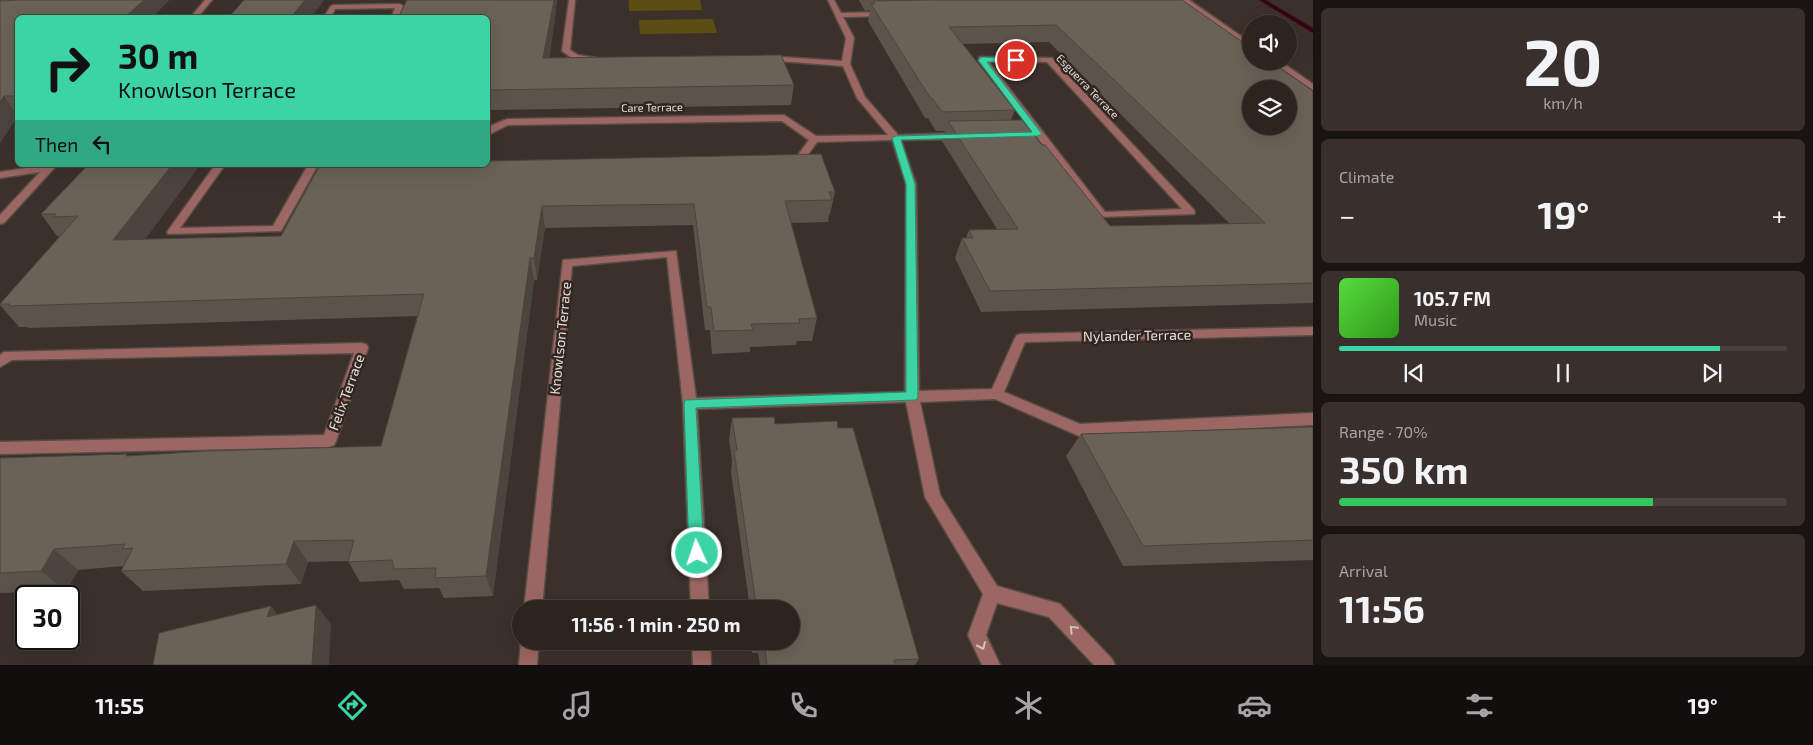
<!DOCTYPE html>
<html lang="en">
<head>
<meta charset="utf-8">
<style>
  body { margin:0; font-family:"Exo 2",sans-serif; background:#39302d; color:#f1f3f6; height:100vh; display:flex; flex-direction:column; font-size:19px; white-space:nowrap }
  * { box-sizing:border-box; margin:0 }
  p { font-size:16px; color:#a7a4a5 }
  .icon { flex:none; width:28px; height:28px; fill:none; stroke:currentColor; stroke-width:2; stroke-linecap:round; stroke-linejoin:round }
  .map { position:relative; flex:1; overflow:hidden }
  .panel { display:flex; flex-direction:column; gap:8px; padding:8px; background:#191412; width:500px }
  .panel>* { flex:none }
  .banner { position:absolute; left:15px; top:15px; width:475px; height:152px; border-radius:8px; box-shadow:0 5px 20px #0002,0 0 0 1px #48413e; background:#3cd4a4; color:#111; overflow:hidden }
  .buttons { position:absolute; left:1242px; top:15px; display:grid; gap:10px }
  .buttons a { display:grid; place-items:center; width:55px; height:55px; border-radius:50%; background:#2d2420; box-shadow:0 5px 20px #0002,0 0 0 1px #48413e; font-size:25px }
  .speed { position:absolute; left:15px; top:585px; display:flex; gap:10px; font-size:25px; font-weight:700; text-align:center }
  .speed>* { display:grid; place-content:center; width:65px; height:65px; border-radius:50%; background:#2d2420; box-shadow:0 5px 20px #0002,0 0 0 1px #48413e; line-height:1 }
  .speed .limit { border:2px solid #111; border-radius:8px; background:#fff; color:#111 }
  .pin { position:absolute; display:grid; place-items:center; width:42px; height:42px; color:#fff; margin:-21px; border:2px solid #fff; border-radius:50%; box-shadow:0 1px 5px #0007 }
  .me { position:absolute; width:55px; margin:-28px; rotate:357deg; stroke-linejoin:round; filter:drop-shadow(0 0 4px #0008) }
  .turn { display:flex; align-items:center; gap:18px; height:105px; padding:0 20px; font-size:22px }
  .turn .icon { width:65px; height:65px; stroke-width:2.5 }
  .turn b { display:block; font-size:35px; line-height:42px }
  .then { display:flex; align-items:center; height:48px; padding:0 20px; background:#0003; gap:10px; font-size:19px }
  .big { font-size:38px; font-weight:700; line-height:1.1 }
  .panel .widget { flex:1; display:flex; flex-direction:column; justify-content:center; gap:8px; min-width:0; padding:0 18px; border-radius:8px; background:#39302d }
  .panel .dial { align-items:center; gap:0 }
  .dial b { font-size:65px; line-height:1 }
  .song { display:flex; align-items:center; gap:15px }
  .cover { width:60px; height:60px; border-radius:8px; background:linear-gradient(135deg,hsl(110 70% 55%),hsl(110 70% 35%)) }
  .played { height:5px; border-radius:2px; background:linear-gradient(90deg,#3cd4a4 85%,#48413e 85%) }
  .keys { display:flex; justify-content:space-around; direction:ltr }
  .heat { display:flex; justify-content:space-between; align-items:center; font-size:28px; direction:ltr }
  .charge { height:8px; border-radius:4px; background:linear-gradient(90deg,#34c759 70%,#48413e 0) }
  .trip { position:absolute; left:512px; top:600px; width:288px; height:50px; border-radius:25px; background:#2d2420; box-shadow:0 5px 20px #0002,0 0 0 1px #48413e; font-weight:700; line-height:50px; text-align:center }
  .tabs { display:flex; height:80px; justify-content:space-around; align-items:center; background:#120e0d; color:#a7a4a5 }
  .tabs .icon { width:35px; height:35px }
  .tabs .selected { color:#3cd4a4 }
  .tabs b { font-size:22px; color:#f1f3f6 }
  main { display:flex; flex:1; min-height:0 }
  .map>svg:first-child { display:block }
</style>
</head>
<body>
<main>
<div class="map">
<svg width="1313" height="665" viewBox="0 0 1313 665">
  <rect width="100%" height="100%" fill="#3c302a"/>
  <path fill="#5c4e13" d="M629 0H700L702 10 629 11Z
    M713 19 717 33 640 34 639 20Z"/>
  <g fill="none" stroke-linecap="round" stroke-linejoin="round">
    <path fill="#380017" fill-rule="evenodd" d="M1259 0H1266L1313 28V33Z"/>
    <defs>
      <path id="minor" d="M205 0H212L197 18H190Z
        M569 0H575L570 50 578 55 597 58V62L573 59 562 51Z
        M828 0H834L841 13 887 12 891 14 887 16 843 17 854 38 850 64 865 97 898 135 960 133 965 136 960 139 901 140 916 184 919 391 992 389 1015 338 1017 335 1021 334 1313 327V335L1025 342 1004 392 1080 424 1313 413V425L1079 436 995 399 920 402 940 495 997 586 1060 604 1112 659 1115 665H1094L1049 617 997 603 986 635 1000 665H982L968 635 983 594 925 497 906 402 697 409 709 609H691L683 404 667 257 572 266 542 609H524L563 260 676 251 696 398 905 392 906 184 892 140 817 142 801 164H787V160L795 159 809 140 782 121 508 125 488 135V127L507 119 784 115 816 136 888 135 857 98 843 66 766 60 762 58 766 56 842 61 846 38Z
        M1181 0H1189L1251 43V48Z
        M400 4 403 6 398 18H391L395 8 335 9 330 18H323L331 6 333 5Z
        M979 57 1052 58 1194 210 1195 212 1194 214 1098 217 979 61ZM988 61 1047 62 1182 209 1105 212Z
        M1270 61H1280L1313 84V90Z
        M47 165H57L4 223 0 224V215L40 172 0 178V172Z
        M215 165H225L180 228 273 226 308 165H318L281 231 168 234 167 232Z
        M362 343 367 345 368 348 336 441 334 445 329 447 0 454V442L324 435 354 353 12 360 0 367V355L4 352Z
        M521 641H539L537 665H519Z
        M692 641H710L711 665H693Z"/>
    </defs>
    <use href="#minor" stroke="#574c46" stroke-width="3"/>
    <use href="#minor" fill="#9c6762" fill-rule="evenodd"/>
  </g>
  <path fill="#5c544b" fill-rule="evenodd" d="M0 0H169L151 18H18V115L0 143Z
    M407 0H557L554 25 549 58 794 85 791 105 488 110V18Z
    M859 0H1182L1313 91V303L981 312 955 258 962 238H966L969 230 997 229 942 141 945 131H936L928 118H925L868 21 870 10 865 11ZM1049 42 1230 224 1110 226 1042 145 1011 120 1015 110 963 44Z
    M88 165H200L145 239 281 236 320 165 835 192 830 214H829L828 222 791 223 817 318 812 341H797L796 345 750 347V352L712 354 710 330H705L693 225 545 228 537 280H534L493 596 444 598 439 588 404 589 399 580 360 582 348 561 308 562 301 584 143 591 121 571 123 566 78 570 66 591 0 593V458L128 456 381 446 417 316 28 328 27 327H19L0 305V304L60 236H57L41 214Z
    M732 418 775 424 838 428 919 659 915 665H760L758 653H752L750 641H791V609H750L731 472 732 460 729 440Z
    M1313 427V560L1123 566 1066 456 1081 434Z"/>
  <path fill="#4b453d" d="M144 0H169L151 18H124Z
    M305 0H324L311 18H292V16Z
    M554 0H557L554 25 545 77 543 58Z
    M4 96 17 115 0 143V102Z
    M172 165H200L128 262 113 240Z
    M542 206 545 228 537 280 534 258Z
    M530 258 534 280 493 596 486 576Z
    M294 541 308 562 301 584 286 564Z
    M54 549 78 570 66 591 41 571Z
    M316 605 331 624 329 665H312Z
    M271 606 287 626 267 617Z"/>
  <path fill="#6b6257" stroke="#4b453d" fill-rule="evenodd" d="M20 0H144L124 18H18V96H4L0 102V1Z
    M244 0H305L292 16H289L288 18H228Z
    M407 0H554L543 58 781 55 794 85 488 90V18H398Z
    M932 0H1182L1251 48V61H1270L1313 91V283L990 291 962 238H973L969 230 1018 229 948 121 1022 120 1042 145H1045L1110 226 1265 223 1056 25 949 27 1015 110 942 112 933 99H931L871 4H875L873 1ZM1251 89H1289V126H1251Z
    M821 154 835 192H829L832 200 785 201 817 318 799 319 800 323 751 324 753 330 714 331 711 307H707L694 204 542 206 534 258H530L486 576 435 578 436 568 394 569 392 560 348 562 354 540 294 541 286 564 121 571 133 548 122 549 125 544 54 549 41 571 0 573V458L127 454 126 456 208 451 381 446 424 294 9 306 10 304H0L78 216 53 217 56 214H41L88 165H172L113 240 281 236 320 165H488V161Z
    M774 417 775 424 837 421 838 428H853L919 659 894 660 895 665H767L764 641H791V609H753L752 604H756L734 450H737L732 418Z
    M1313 427V540L1143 546 1081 434Z
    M316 605 312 665H153L159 633 271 606 267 617Z"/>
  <defs><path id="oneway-chevron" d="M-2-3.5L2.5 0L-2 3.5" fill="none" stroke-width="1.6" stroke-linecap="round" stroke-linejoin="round" transform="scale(1.25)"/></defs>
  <g stroke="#d3c0bb">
    <use href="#oneway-chevron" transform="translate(1073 629) rotate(-134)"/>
    <use href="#oneway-chevron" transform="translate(982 646) rotate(66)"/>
  </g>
  <path fill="#3cd4a4" stroke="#278a6b" d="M982 57 1018 58V61L1016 62H987L1042 134 1038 136 901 140 915 184 918 397 916 400 696 408 704 553 702 558 697 560 692 558 689 553 684 404 685 400 906 392V184L892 138 896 136 1032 132 978 60Z"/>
  <g text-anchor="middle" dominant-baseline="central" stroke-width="5" stroke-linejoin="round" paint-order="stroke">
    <g font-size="11" fill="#e5ddd9" stroke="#322620">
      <text transform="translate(1088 86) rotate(46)">Esguerra Terrace</text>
      <text transform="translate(652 107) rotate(-1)">Care Terrace</text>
    </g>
    <g font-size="14" fill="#e5ddd9" stroke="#322620">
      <text transform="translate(1137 335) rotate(-1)">Nylander Terrace</text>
      <text transform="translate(560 338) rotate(-84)">Knowlson Terrace</text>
      <text transform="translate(346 392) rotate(-70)">Felix Terrace</text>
    </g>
  </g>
</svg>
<div class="buttons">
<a><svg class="icon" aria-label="sound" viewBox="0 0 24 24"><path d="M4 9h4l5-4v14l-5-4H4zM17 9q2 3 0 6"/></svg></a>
<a><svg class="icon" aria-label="layers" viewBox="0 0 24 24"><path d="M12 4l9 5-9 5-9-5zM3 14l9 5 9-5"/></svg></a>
</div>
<div class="speed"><div class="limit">30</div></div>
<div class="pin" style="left:1016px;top:60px;background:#d93025"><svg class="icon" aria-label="arrive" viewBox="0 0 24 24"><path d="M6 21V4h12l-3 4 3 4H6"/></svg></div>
<svg class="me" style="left:697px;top:553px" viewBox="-20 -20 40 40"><circle r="17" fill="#3cd4a4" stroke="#fff" stroke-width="3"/><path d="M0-11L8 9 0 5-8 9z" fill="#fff"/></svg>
<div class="trip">11:56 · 1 min · 250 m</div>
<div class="banner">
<div class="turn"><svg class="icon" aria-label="right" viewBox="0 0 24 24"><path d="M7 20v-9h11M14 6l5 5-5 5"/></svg><div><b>30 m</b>Knowlson Terrace</div></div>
<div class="then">Then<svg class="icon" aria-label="left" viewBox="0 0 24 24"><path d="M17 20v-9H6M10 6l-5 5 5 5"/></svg></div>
</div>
</div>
<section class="panel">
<div class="widget dial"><b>20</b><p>km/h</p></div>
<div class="widget"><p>Climate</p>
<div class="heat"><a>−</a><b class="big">19°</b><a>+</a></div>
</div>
<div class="widget">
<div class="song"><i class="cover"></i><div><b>105.7 FM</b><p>Music</p></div></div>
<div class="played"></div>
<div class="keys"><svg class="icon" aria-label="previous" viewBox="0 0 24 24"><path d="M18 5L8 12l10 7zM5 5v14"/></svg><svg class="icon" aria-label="pause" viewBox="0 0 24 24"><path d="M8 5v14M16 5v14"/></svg><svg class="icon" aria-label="next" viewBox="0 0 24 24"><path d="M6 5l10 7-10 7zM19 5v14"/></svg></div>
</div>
<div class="widget"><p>Range · 70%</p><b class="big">350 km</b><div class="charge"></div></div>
<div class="widget"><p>Arrival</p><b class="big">11:56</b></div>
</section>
</main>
<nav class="tabs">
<b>11:55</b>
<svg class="icon selected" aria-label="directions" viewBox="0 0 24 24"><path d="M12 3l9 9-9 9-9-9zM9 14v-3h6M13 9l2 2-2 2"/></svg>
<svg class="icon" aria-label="music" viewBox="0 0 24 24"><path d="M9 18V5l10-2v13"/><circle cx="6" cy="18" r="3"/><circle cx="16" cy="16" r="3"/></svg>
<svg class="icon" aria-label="phone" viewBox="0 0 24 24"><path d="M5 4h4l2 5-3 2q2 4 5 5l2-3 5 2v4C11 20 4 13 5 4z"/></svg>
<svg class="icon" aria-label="climate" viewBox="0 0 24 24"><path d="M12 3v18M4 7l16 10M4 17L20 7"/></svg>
<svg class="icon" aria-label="car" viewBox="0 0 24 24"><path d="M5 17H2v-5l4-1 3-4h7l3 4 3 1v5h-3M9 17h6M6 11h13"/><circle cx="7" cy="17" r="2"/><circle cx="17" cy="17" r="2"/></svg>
<svg class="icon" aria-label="filters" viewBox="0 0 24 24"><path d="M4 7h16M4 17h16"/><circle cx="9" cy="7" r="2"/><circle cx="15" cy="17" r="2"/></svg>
<b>19°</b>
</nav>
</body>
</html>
